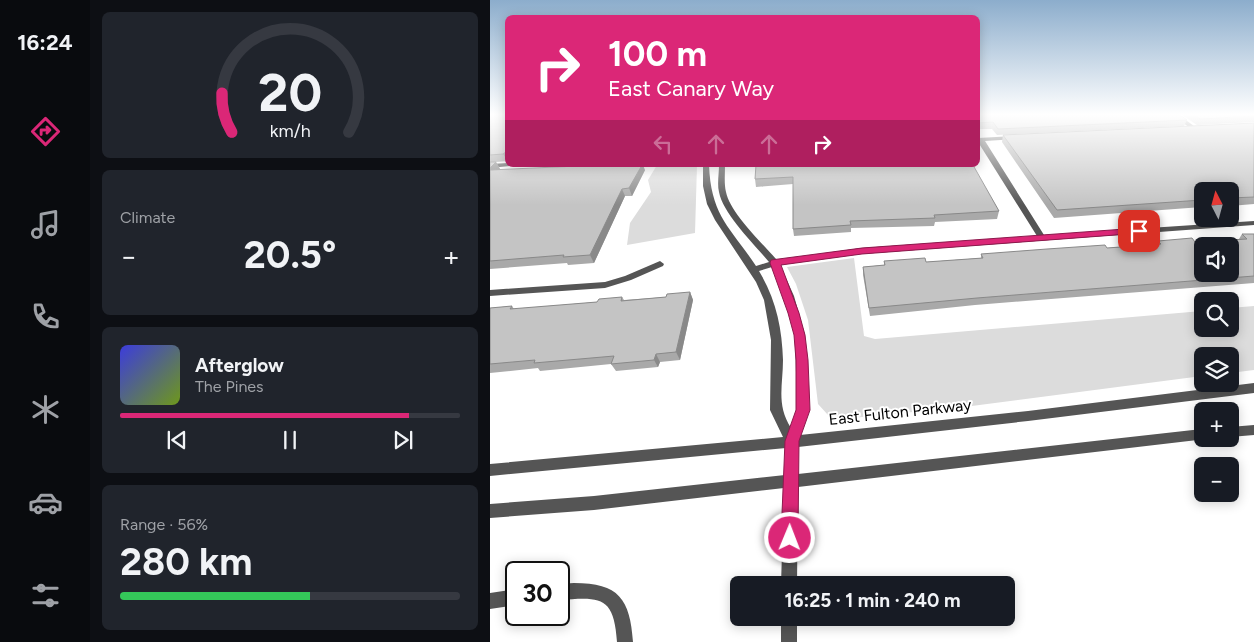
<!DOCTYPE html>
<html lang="en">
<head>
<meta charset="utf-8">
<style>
  body { margin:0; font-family:Figtree,sans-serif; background:#20242c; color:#f1f3f6; height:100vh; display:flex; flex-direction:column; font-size:19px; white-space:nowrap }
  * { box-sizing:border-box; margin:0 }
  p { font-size:16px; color:#9ea1a6 }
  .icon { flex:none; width:28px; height:28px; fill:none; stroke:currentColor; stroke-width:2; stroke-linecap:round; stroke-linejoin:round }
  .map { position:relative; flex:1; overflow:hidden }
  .sheet { display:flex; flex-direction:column; gap:12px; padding:12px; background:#0d0f14; width:400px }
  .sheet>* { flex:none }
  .banner { position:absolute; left:15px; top:15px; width:475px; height:152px; border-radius:8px; box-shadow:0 2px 12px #0003; background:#db2777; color:#fff; overflow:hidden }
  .needle { width:32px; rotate:354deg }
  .controls { position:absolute; left:704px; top:182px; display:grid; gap:10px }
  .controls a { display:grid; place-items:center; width:45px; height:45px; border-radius:8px; background:#171b24; box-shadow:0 2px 12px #0003; font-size:25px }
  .speed { position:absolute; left:15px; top:561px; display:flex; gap:10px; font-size:25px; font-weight:700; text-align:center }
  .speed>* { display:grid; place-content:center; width:65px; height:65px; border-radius:50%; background:#171b24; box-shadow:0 2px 12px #0003; line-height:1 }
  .speed .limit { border:2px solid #111; border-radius:8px; background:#fff; color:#111 }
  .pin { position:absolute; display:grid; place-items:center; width:42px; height:42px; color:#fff; margin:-21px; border-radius:10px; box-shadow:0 2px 8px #0006 }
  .me { position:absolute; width:55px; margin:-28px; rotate:1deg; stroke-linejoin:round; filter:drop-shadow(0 0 4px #0008) }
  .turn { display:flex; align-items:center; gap:18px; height:105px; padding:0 20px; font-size:22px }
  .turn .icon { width:65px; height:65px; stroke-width:2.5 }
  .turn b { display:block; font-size:35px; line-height:42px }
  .lanes { display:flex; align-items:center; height:48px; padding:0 20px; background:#0003; justify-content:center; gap:25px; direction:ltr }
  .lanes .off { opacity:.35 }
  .big { font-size:38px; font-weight:700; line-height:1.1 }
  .sheet .widget { flex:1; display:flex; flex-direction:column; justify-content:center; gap:8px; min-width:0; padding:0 18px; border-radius:8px; background:#20242c }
  .sheet .dial { align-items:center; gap:0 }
  .dial svg { height:130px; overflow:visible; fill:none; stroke:#363941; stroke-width:7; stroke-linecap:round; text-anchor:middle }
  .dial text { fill:#f1f3f6; stroke:none }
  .song { display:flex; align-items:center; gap:15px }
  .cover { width:60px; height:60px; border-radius:8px; background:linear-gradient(135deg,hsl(240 70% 55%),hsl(80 70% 35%)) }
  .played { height:5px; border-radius:2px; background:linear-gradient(90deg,#db2777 85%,#363941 85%) }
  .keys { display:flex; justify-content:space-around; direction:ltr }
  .heat { display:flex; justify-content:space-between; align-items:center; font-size:28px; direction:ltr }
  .charge { height:8px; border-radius:4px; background:linear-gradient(90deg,#34c759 56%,#363941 0) }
  .trip { position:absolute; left:240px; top:576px; width:285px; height:50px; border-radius:8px; background:#171b24; box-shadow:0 2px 12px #0003; font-weight:700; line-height:50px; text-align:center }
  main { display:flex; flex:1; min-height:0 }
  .tab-bar { display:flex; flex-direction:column; width:90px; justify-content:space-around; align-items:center; background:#090b0e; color:#9ea1a6 }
  .tab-bar .icon { width:35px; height:35px }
  .tab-bar .selected { color:#db2777 }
  .tab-bar b { font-size:22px; color:#f1f3f6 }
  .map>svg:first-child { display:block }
</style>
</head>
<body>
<main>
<nav class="tab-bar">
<b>16:24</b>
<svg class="icon selected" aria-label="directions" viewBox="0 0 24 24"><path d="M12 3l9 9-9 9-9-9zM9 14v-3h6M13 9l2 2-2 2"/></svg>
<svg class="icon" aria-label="music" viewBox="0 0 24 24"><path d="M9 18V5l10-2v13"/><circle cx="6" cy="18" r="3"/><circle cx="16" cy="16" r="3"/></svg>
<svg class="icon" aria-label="phone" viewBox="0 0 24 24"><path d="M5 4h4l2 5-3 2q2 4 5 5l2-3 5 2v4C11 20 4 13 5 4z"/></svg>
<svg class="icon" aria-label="climate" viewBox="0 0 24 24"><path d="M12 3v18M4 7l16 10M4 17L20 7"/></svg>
<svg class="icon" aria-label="car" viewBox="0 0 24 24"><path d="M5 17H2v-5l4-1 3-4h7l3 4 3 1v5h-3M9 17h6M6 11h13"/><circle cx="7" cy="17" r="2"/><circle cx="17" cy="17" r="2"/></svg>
<svg class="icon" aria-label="filters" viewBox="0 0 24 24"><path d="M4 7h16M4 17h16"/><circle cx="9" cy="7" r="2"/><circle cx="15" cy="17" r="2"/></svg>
</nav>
<section class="sheet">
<div class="widget dial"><svg viewBox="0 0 100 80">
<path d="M14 69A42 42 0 1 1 86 69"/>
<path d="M14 69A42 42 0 0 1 8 45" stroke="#db2777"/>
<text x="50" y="56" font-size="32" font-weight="700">20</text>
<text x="50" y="72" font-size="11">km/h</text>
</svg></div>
<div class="widget"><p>Climate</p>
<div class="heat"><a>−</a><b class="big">20.5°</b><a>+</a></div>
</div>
<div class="widget">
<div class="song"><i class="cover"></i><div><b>Afterglow</b><p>The Pines</p></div></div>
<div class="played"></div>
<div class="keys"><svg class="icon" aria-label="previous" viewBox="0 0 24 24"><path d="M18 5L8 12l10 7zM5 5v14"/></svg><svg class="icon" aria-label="pause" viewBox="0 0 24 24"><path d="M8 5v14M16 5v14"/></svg><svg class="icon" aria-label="next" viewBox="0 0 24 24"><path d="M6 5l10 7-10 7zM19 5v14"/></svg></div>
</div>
<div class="widget"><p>Range · 56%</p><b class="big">280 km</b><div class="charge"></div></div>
</section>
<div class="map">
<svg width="764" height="642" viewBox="0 0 764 642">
  <rect width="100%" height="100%" fill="#fff"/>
  <path fill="#dcdcdc" d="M167 165H207L205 233 137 245 140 223 161 192 158 180Z
    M364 258 374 336 385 339 712 311V329H740V308L764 306V370L740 373V356H712V376L474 407 352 419 338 415 328 404 318 320 306 284 297 267Z"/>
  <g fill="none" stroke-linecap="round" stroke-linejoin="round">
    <path fill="#555" fill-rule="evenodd" d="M682 115H689L708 129 703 130Z
      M524 136 526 137V139L495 141 554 235 764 221V225L371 254 290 265 304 296 315 335 319 410 310 435 538 411 764 383V393L538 421 308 447V474L712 429V439H716L308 487 307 585H291L294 488 104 510 0 518V504L104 496 295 475 296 448 0 476V464L293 437 280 410 281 340 274 300 266 282 225 220 217 204 213 186V165H219C221 216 240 227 266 266L279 262C265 245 233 214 229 192 227 184 229 174 229 165H235C235 174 234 184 236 192 240 213 273 244 287 260L371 248 547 236 488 142V138ZM282 267 294 296 305 335 307 410 301 428C286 405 293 385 293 360 292 328 286 299 269 271Z
      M18 163V165H21L20 166 0 168V164Z
      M170 261 174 264 173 266 141 280 115 288 0 296V290L115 282 135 276Z
      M764 425V435L740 437V427Z
      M84 583C129 583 140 599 143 642H127C124 595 110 597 69 600V584Z
      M26 589V605L0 609V593Z
      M291 618H307V642H291Z"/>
  </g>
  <path fill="#a9a9a9" d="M0 115H18V161L6 162 10 169 9 170H155L142 196H135L104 263 78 265 77 263 0 269Z
    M488 115 697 120 694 126 507 135 502 129H488Z
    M692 115H764V122L707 125Z
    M764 123V204L740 206V191H712V207L564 218 512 142 513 135Z
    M266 165 509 211 507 219 445 222 444 226 361 228V232L304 236 303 229V184L266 187 265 179Z
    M752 234H764V283L485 305 380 316 373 275V267L394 265V261L436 262 491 258V254L617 248 666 244 668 241 705 242 749 239Z
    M200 292 203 300 190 360 170 362 168 367 126 371 121 364 50 371 48 368 0 373V308L22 306 24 309 107 302 132 297 134 300 176 297Z"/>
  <path fill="#898989" d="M18 150V161L13 154Z
    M6 162 10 169 2 177 0 174V168Z
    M152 165H153L155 170 142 196 139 188Z
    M132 189 135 196 104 263 100 255Z
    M200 292 203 300 190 360 186 352Z
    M166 354 170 362 168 367 164 360Z"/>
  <path fill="#c4c4c4" stroke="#898989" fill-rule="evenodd" d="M0 115H18V150L13 154 0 155Z
    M488 115H690L697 120 508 129 503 122 488 123Z
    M705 115H764V116L710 119Z
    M764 123V197L740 198V191H712V200L567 210 513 135Z
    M0 162H6L0 168Z
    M110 165H152L139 188 132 189 100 255 73 257 74 255 0 261V170Z
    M266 165H483L509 211 444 215 445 218 360 221 361 225 303 229V177L265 179Z
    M752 234H764V276L487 298 379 308 373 267 395 265 394 261 435 258 436 262 493 258 491 254 557 249 615 245 617 248 671 244 668 241 702 238 705 242 757 239ZM712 246H740V274H712Z
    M200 292 186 352 166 354 164 360 121 364 124 356 44 363 45 360 0 364V308L22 306 20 309 107 302 109 299 132 297 131 301 176 297 177 294Z"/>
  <linearGradient id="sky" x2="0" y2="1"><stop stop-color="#8cadcc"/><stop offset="0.56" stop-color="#fff"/><stop offset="1" stop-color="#fff" stop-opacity="0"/></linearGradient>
  <rect width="764" height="205" fill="url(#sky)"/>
  <path fill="#db2777" stroke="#8e194d" d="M649 228 653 231 652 233 372 254 291 265 309 313 315 335 318 360 320 410 309 441 308 538 305 544 300 547 294 544 291 538 295 441 306 410V360L304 335 298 313 280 263 281 260 372 248Z"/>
  <g text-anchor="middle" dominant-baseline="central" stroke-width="4" stroke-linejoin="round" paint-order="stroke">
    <g font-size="16" fill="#000" stroke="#fff">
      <text transform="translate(410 412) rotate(-6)">East Fulton Parkway</text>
    </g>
  </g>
</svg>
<div class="controls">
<a><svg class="needle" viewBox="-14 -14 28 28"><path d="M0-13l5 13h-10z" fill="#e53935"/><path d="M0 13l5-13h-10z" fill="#9ea1a6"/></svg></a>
<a><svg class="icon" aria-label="sound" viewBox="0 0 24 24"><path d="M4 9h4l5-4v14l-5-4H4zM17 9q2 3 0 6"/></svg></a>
<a><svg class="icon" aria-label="search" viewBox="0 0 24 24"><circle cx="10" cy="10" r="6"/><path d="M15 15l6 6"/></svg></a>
<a><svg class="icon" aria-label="layers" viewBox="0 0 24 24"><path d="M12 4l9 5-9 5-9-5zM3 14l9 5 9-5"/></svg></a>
<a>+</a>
<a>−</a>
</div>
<div class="speed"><div class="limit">30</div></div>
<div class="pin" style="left:649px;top:231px;background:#d93025"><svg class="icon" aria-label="arrive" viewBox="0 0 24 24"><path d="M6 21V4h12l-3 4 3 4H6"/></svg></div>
<svg class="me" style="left:300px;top:538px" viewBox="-20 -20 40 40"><circle r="17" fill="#db2777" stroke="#fff" stroke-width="3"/><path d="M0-11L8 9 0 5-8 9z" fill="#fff"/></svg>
<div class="trip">16:25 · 1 min · 240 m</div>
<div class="banner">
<div class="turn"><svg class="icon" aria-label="right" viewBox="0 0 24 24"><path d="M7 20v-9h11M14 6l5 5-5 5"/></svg><div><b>100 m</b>East Canary Way</div></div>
<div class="lanes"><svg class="icon off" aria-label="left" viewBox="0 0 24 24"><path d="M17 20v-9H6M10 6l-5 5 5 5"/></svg><svg class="icon off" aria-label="ahead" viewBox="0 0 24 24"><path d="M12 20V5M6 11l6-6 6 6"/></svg><svg class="icon off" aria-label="ahead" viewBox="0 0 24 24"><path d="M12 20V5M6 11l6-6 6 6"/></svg><svg class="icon" aria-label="right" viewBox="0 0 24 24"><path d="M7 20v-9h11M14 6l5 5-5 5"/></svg></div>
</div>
</div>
</main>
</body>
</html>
